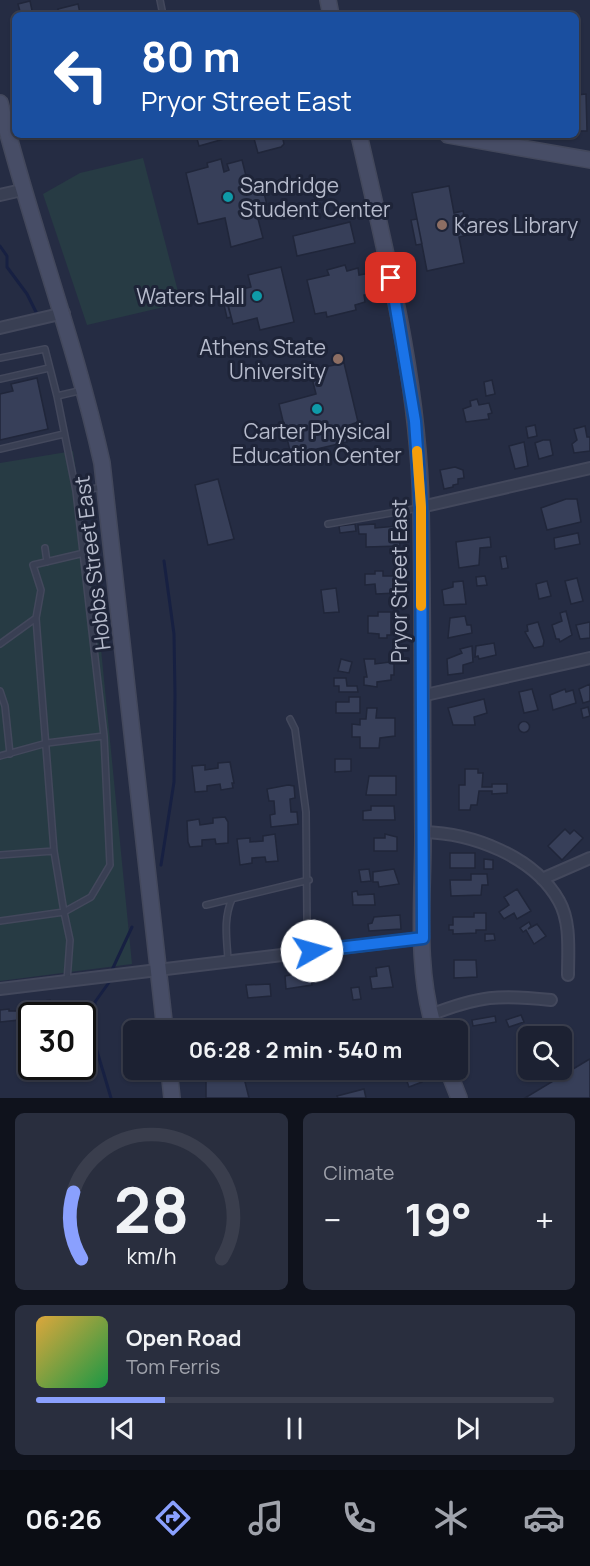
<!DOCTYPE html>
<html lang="en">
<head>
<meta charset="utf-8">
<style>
  body { margin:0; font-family:Manrope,sans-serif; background:#292e3e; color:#f1f3f6; height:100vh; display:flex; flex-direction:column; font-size:22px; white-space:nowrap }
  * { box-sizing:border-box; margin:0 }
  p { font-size:20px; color:#a0a3ac }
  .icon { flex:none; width:33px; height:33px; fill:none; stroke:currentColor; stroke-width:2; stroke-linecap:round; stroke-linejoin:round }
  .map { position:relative; height:1098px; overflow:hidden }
  .sheet { display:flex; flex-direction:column; gap:15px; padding:15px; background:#0f121c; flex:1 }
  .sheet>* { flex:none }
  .guide { position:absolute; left:12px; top:12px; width:567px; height:126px; border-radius:9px; box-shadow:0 2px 4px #0004,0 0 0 2px #3a3e4d; background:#1a4fa0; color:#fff; overflow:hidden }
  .fabs { position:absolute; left:518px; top:1026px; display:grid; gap:12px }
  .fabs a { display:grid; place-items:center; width:54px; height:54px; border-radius:9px; background:#1c2132; box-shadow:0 2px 4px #0004,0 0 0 2px #3a3e4d; font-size:30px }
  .speed { position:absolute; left:18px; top:1002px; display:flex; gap:12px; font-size:30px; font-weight:700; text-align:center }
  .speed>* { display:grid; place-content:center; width:78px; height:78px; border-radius:50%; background:#1c2132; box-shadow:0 2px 4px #0004,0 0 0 2px #3a3e4d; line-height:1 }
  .speed .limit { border:3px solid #111; border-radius:9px; background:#fff; color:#111 }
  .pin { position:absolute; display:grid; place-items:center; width:51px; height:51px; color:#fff; margin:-26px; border-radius:12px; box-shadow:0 3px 9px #0006 }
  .me { position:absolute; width:66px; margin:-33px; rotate:83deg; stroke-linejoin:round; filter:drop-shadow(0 0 4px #0008) }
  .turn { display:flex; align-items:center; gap:21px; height:126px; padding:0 30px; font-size:27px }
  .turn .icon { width:78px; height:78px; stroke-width:2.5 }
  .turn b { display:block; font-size:42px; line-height:51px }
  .big { font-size:45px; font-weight:700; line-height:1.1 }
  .sheet .card { flex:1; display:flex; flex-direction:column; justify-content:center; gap:9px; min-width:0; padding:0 21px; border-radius:9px; background:#292e3e }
  .sheet .dial { align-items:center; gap:0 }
  .dial svg { height:156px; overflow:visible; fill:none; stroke:#3a3e4d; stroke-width:7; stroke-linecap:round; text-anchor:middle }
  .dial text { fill:#f1f3f6; stroke:none }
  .song { display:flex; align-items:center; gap:18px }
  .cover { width:72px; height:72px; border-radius:9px; background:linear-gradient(135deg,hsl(40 70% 55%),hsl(140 70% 35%)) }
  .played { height:6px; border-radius:3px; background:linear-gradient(90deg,#8aa0fe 25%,#3a3e4d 25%) }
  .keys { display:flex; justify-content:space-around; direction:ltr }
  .heat { display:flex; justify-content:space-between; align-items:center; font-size:33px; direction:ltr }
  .sheet .tiles { flex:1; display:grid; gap:15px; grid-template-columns:1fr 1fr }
  .card:last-child { grid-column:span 2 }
  .trip { position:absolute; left:123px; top:1020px; width:345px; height:60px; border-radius:9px; background:#1c2132; box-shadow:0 2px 4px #0004,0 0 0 2px #3a3e4d; font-weight:700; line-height:60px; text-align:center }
  .menu { display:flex; height:96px; justify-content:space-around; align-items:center; background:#0b0d14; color:#a0a3ac }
  .menu .icon { width:42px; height:42px }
  .menu .active { color:#8aa0fe }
  .menu b { font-size:27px; color:#f1f3f6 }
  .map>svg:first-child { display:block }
</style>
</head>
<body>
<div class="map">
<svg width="590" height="1098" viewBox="0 0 590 1098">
  <rect width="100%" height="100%" fill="#252c43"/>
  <path fill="#273b44" d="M143 158 181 303 87 325 43 194 80 173Z
    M73 451 101 649 132 964 0 981V463Z"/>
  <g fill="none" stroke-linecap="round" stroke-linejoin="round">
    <path stroke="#172042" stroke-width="3" d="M0 246 7 256V267L27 294 37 314
      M161 865 174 782 175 695 174 634 164 561
      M112 970 132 927
      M110 981 95 1002 94 1041 111 1098"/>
  </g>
  <path fill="#373f59" stroke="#20263a" stroke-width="1.5" d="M30 1 33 15H21L18 4Z
    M78 4 80 13 59 15 58 9Z
    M586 94 587 131H576V95Z
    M196 135H223L224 139 199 146Z
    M253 135H282L284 144 281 147 258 153Z
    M221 159 224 172 229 170 227 164 242 160 249 188 262 185 267 205 262 207 263 213 257 215 263 238 231 247 225 218 198 224 186 173 208 167 207 163Z
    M449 186 454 213 463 211 468 235 459 237 464 263 427 271 412 193Z
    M417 219 422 244 416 245 411 220Z
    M350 222 355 243 297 256 293 236Z
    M345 265 347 271 358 268 359 275 370 273 374 293 364 295 365 302 355 305 356 310 327 317 326 312 315 314 307 280 329 275 327 270Z
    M281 267 294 322 260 330 257 318 233 324 225 293 251 287 248 275Z
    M226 299 231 317 227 318 223 300Z
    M344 363 358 422 344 427 347 442 291 455 279 404 316 394 310 370Z
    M37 378 48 429 0 440V394L13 391 11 384Z
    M492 380 495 394 486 396 484 382Z
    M477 399 479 405 489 403 492 413 488 414 489 419 466 422 463 409 471 406 470 401Z
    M535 425 537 436 528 438 526 427Z
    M585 426 587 437H590V451L574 453 572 444 577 440 574 429Z
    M543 440H550L553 455 539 459 535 443Z
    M524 442 528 466 515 469 509 446Z
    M455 467 463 470 464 478 458 479V484L453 485V487L444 489 440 470Z
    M218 479 234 539 208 545 195 485Z
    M566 499H577L581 522 547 530 541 508Z
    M355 524 356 531 340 533 339 526Z
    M375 524V528L398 526 400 546 366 547V534H359L358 525Z
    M578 533 580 544 555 549 554 538Z
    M490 537 491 547 480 548 479 565 459 568 456 542Z
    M506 556 508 568 502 569 500 557Z
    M375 571H383V576H395V581H400L396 593 376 594 375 584 365 585V574H375Z
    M485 576 487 585 477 586 476 577Z
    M577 578 583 601 571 604 565 581Z
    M463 581 466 604 444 605 442 590 453 587V582Z
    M547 581 551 596 539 599 536 584Z
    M336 588 339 612 324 613 321 590Z
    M566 611 572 635 560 642 559 639H556L552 625 562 621 560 613Z
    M378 612H391V635H387V638H379V634L368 633V616H378Z
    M465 616 467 625H471L472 633 448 638 450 618Z
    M538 622 544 641 543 646 534 648 525 632 528 631 527 625Z
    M590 622V638L580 639 576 625Z
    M494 643 496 655 479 659 478 656 475 657 476 646Z
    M472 646 473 662 463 665V673L448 675 447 659 462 653 460 649Z
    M341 659 352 662 349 673 338 671Z
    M364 659H375V664L390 662 394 664V675H391V680L377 682V687L364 685V677H367Z
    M334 678H346L347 686H357L358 692H339V686H334Z
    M590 684V701L583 703 579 689Z
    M532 689 538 710 524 713 519 692Z
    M565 689 566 692 573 690 576 703 553 710 550 695Z
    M349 697H360V713H336V702H349Z
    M484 699 487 713 474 717 475 725H453L448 708Z
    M588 707 590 716 583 718 581 709Z
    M367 708H377L376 718H395V736L380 738 379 748H360V737H352V724L360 725V719H366Z
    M518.5 727a5.5 5.5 0 1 1 11 0a5.5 5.5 0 1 1-11 0Z
    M335 759H351V771L335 772Z
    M230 762 234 783H232L233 788 221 790 220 784 207 786V791L195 792 192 766 205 765V770L218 768V763Z
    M465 769H478V773H483L482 787H492V784H507V793L492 794V791H479L477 805H471L470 810H459V785H465Z
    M369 776H396V795H366Z
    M288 785 294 786 295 798 290 799 291 812H297L298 824 271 827 270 815 275 814 274 801H269L267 789Z
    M371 806H394L395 820H363V811L371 810Z
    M225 817 228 822V843L216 844 215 839 202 840V846L190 847 188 842 187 821 199 819 200 825 213 823V818Z
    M565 829 570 834 574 830 583 838 562 860 548 846Z
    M275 834 278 861 266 862 265 857 252 858V863L240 865 237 839 250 838V842L263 841V836Z
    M385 834 397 837V851H374V838H385Z
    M450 853H475V868H450Z
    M484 859 493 860V869H484Z
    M369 869 371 881 361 882 359 870Z
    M394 869 399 884 379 887 378 882H373V872Z
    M471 874H487L488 885H482L481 895 451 896 450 880H471Z
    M517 889 531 911 517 919 514 913 504 919 499 912 509 905 504 897Z
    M357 891 358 895 374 894 375 905H353L352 892Z
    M474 913H486V930H476V933L453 934V930H449V925H453V917H474Z
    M400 915 401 929 369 931 368 924 372 923 374 917Z
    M529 922 531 926 528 929 537 924 546 936 534 944 526 930 523 932 520 928Z
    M485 934H494L495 940 485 941Z
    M454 960H476L477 977 454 978Z
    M389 966 393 987 372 989 370 977 377 976 376 968Z
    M310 971 312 985 286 989 285 976Z
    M270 984 271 996 248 998 246 985Z
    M359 987 361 999 353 1000 351 988Z
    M50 1000V1010L45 1011V1016H32V1019H28L27 1007 44 1005 43 1001Z
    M9 1009V1011H18L19 1020 0 1022V1010Z
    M521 1015 524 1022 509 1027 506 1020Z
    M495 1016 496 1022 473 1026 472 1020Z
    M401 1024 402 1030H384L383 1029Z
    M590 1059V1098H525L588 1060Z
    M206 1070H242L249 1098H206Z
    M403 1070H418L422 1082 409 1087Z
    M364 1089 366 1098H338L337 1096Z"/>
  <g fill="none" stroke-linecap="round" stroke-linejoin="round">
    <defs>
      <path id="lane" d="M160 0 163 15
        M0 358 45 349 57 396 83 390
        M0 379 49 368
        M57 396 76 491
        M0 449 64 434
        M328 524 419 508
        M45 548 47 562
        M0 644 36 618
        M0 691 5 706 10 754
        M290 719 295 729 306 812 307 919 312 951
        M0 756 47 743 104 736 76 491 104 487
        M0 855 54 851
        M206 905 309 880
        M0 921 64 912 54 851 36 618 41 590 33 565 84 553
        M228 960C227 939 223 919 232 899
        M67 981 70 940 64 912 91 897 110 865 104 736"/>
      <path id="street" d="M0 195 22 190
        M0 328 64 313
        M421 507 590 468
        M421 696 590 658
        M423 832C472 833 534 856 559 901 571 922 568 951 568 975
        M542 879 590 858
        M0 989 423 938
        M430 1015C479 996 499 994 551 1000"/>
      <path id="secondary" d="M328 0 331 15
        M0 103C30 224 75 341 102 463L165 1030
        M359 135C387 258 419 384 421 510 423 619 422 728 423 837 423 899 415 970 435 1030
        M448 135 590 160
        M169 1070 172 1098
        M448 1070 459 1098"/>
    </defs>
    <use href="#lane" stroke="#43485c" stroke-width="8"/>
    <use href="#street" stroke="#43485c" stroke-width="14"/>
    <use href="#secondary" stroke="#43485c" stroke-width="18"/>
    <use href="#lane" stroke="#393f53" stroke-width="5"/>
    <use href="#street" stroke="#393f53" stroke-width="10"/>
    <use href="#secondary" stroke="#474d66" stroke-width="15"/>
  </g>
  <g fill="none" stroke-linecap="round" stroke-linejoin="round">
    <defs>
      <path id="route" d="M312 951 423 938 421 507 415 421 391 278"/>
    </defs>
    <use href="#route" stroke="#114b97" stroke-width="15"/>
    <use href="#route" stroke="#1a73e8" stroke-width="10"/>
    <path stroke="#f59e0b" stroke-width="10" d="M417 451 421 507V606"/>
  </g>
  <g fill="#0f9aa8" stroke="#1e2438" stroke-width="2">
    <circle cx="228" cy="197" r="6"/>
    <circle cx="257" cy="296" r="6"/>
    <circle cx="317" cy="409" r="6"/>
  </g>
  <g fill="#8d6e63" stroke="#1e2438" stroke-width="2">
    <circle cx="442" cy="225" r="6"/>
    <circle cx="338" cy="359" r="6"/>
  </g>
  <g text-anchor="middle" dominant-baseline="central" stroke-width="6" stroke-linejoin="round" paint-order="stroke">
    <g font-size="21" fill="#b6bbcc" stroke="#1e2438" text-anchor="start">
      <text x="240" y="185">Sandridge<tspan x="240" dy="24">Student Center</tspan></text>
      <text x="454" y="225">Kares Library</text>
      <text x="245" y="296" text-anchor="end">Waters Hall</text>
      <text x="326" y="347" text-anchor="end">Athens State<tspan x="326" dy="24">University</tspan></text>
      <text x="317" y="431" text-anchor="middle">Carter Physical<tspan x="317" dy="24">Education Center</tspan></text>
    </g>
    <g font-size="21" fill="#b6bbcc" stroke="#1e2438">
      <text transform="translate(92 563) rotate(-97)">Hobbs Street East</text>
      <text transform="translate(399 581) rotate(-90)">Pryor Street East</text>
    </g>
  </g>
</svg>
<div class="fabs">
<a><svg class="icon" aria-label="search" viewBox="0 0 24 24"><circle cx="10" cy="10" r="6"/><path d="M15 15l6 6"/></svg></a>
</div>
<div class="speed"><div class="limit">30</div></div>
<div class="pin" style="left:391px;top:278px;background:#d93025"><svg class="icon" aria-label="arrive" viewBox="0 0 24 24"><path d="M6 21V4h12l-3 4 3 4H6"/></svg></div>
<svg class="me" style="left:312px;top:951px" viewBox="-20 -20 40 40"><circle r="19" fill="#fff"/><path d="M0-13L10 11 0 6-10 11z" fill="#1a73e8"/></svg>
<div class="trip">06:28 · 2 min · 540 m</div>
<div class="guide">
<div class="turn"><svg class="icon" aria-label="left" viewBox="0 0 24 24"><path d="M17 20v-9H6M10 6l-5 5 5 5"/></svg><div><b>80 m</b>Pryor Street East</div></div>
</div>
</div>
<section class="sheet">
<div class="tiles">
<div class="card dial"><svg viewBox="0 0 100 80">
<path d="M14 69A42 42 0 1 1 86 69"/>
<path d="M14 69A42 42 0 0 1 10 35" stroke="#8aa0fe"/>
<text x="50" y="56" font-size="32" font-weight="700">28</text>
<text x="50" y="72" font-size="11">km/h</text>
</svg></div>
<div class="card"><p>Climate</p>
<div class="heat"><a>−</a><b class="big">19°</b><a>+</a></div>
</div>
<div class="card">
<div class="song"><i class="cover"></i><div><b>Open Road</b><p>Tom Ferris</p></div></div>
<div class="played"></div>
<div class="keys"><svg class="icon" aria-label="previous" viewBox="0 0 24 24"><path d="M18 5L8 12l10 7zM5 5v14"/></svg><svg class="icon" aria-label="pause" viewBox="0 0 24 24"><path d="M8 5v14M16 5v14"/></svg><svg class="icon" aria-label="next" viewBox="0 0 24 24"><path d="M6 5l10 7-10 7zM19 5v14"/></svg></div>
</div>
</div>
</section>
<nav class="menu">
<b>06:26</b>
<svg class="icon active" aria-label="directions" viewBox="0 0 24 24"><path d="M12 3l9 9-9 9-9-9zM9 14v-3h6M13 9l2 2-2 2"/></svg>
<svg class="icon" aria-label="music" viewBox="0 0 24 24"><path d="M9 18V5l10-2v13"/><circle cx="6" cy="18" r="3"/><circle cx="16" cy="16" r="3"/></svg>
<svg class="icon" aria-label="phone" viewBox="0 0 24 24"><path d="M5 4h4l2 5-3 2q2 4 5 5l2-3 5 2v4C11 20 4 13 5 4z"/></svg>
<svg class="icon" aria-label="climate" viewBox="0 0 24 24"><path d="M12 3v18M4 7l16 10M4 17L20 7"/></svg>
<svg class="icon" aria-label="car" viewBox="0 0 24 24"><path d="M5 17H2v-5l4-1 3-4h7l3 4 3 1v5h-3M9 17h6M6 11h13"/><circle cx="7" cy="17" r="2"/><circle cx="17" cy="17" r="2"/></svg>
</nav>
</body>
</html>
